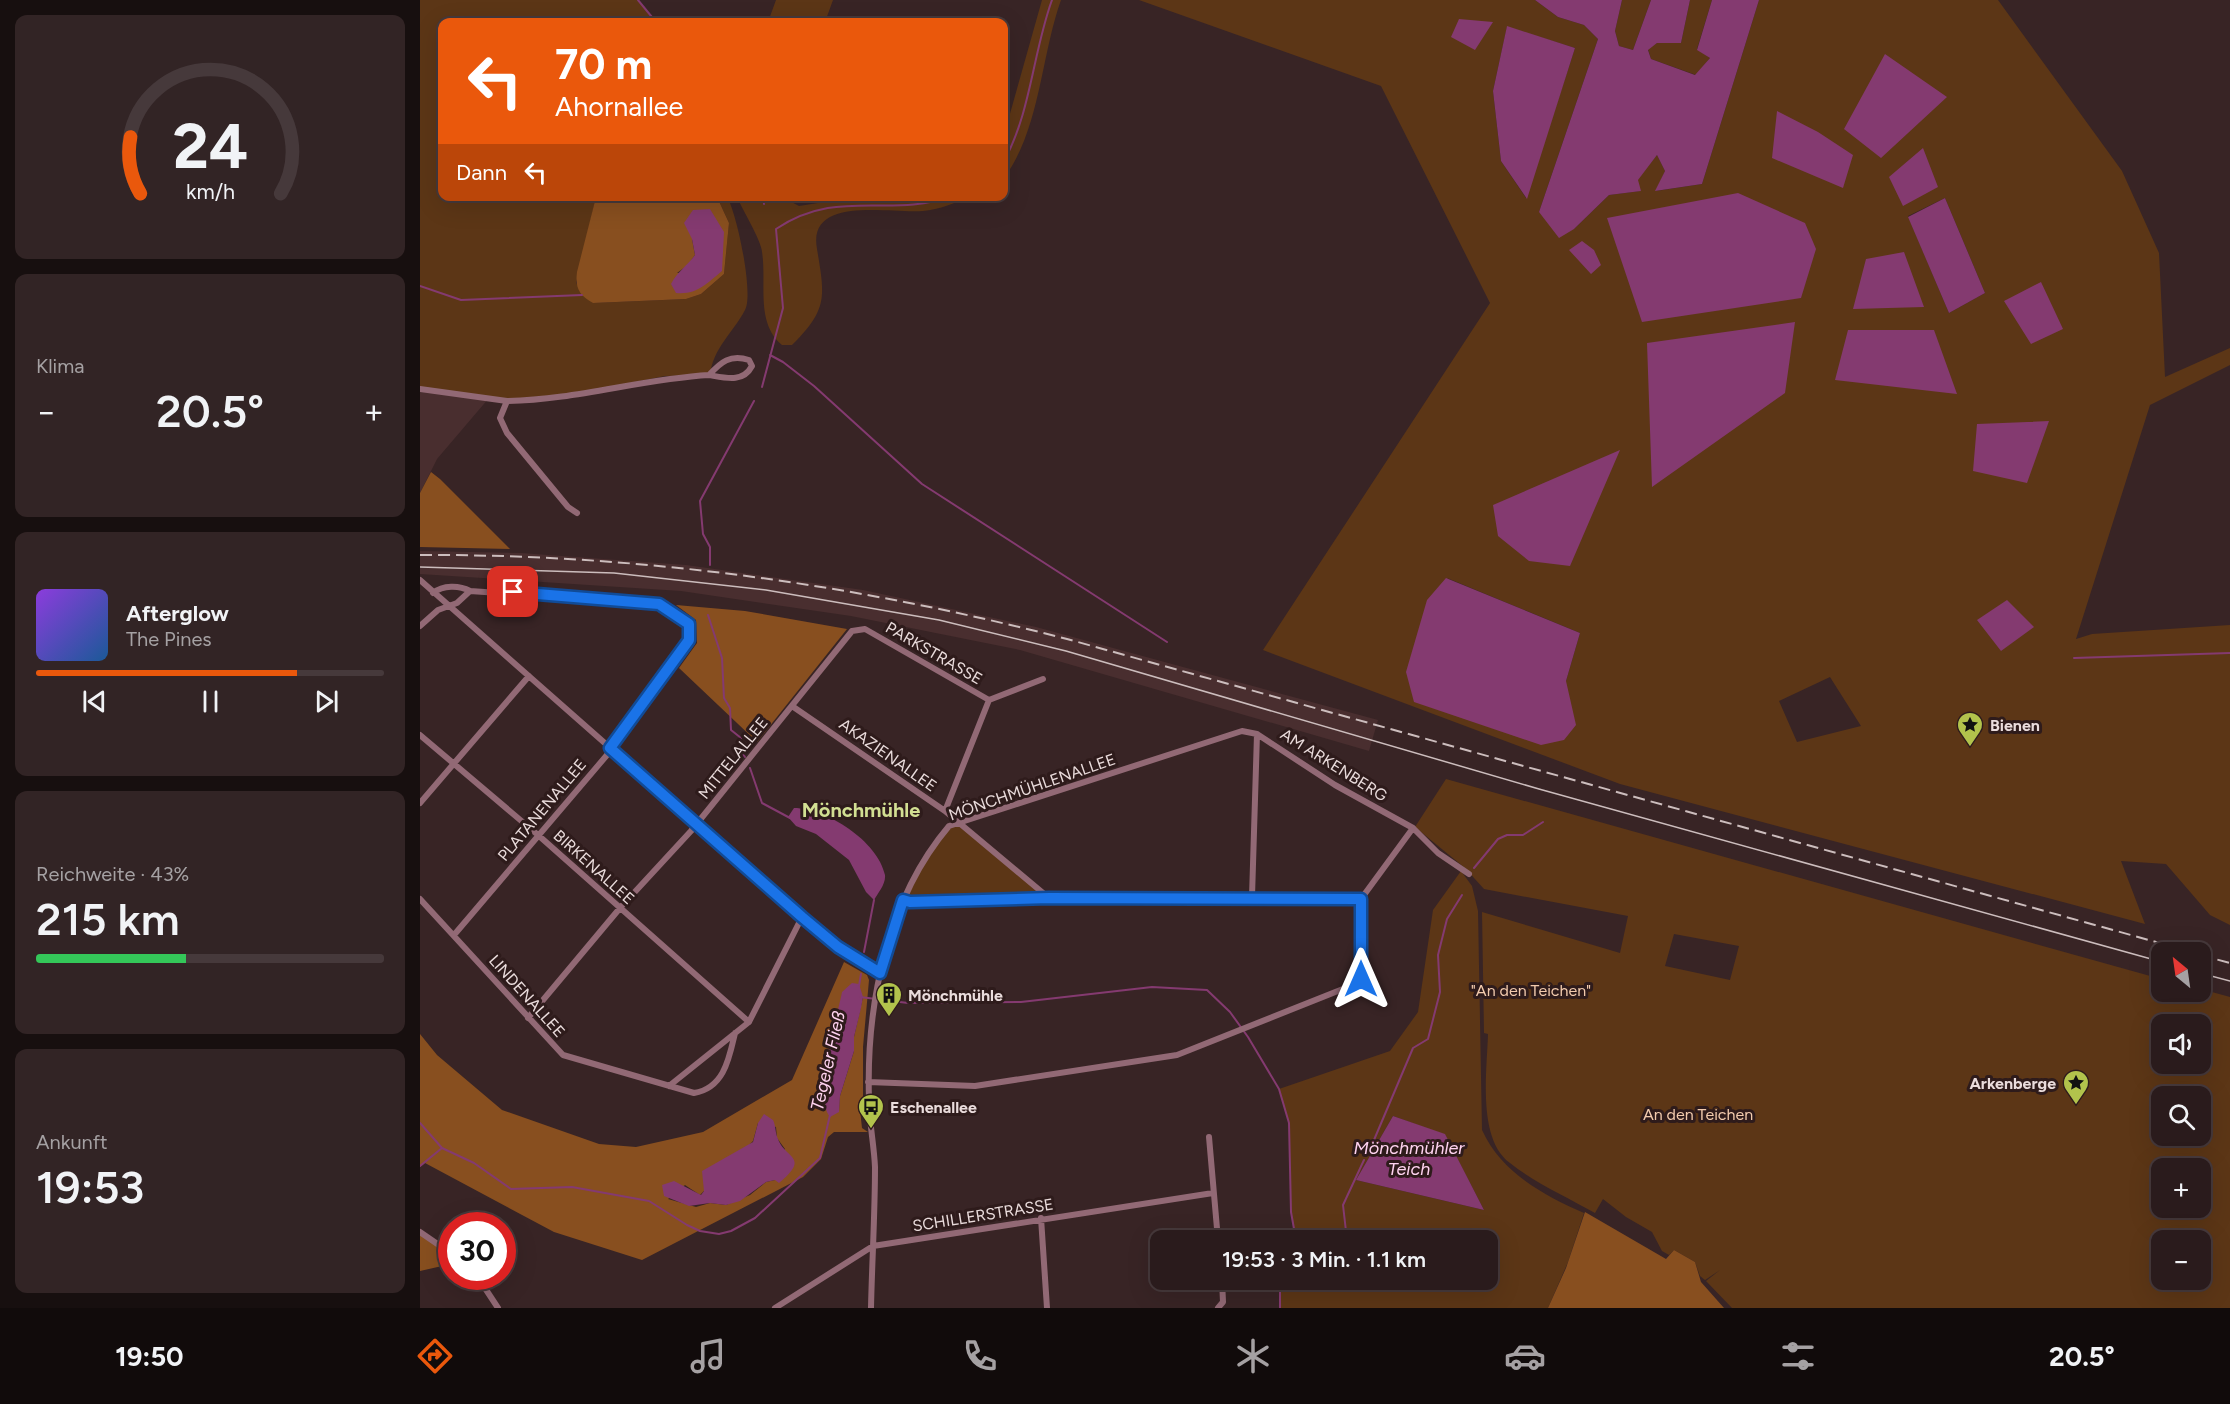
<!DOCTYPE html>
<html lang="de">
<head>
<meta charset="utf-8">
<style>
  body { margin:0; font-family:Figtree,sans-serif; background:#322425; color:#f1f3f6; height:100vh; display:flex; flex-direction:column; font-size:22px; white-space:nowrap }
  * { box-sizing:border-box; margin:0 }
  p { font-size:20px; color:#a5a1a3 }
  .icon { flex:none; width:33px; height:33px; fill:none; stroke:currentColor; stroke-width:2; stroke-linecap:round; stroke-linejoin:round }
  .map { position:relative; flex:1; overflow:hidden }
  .drawer { display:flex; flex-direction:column; gap:15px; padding:15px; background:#170f0f; width:420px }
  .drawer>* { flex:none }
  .top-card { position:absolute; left:18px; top:18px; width:570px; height:183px; border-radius:12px; box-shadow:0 6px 24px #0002,0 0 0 2px #46393b; background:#ea580c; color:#fff; overflow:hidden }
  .needle { width:39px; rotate:331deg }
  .buttons { position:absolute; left:1731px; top:942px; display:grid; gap:12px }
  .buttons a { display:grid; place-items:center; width:60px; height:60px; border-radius:12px; background:#2a1b1c; box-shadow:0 6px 24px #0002,0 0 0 2px #46393b; font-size:30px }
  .speed { position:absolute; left:18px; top:1212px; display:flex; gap:12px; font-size:30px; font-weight:700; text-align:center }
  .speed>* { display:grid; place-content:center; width:78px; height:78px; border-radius:50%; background:#2a1b1c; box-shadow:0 6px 24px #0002,0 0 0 2px #46393b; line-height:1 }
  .speed .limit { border:9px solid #d22; background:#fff; color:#111 }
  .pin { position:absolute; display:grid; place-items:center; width:51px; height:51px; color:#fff; margin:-26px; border-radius:12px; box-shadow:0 3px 9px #0006 }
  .me { position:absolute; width:66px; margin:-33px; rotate:0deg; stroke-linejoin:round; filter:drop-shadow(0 0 4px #0008) }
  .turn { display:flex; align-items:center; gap:21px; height:126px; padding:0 18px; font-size:27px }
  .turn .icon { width:78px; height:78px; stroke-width:2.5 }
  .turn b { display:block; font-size:42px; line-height:51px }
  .then { display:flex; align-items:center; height:57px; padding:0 18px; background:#0003; gap:12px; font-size:22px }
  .big { font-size:45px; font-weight:600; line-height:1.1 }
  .drawer .widget { flex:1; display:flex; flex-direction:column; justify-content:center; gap:9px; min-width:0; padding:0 21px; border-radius:12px; background:#322425 }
  .drawer .dial { align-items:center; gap:0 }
  .dial svg { height:156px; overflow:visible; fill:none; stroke:#46393b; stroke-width:7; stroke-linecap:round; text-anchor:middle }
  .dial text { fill:#f1f3f6; stroke:none }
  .song { display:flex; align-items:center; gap:18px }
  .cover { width:72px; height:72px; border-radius:9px; background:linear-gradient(135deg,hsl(270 70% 55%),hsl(210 70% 35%)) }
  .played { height:6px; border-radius:3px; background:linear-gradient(90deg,#ea580c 75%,#46393b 75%) }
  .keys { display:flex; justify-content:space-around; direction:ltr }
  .heat { display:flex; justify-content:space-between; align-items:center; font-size:33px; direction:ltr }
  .charge { height:9px; border-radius:4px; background:linear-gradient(90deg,#34c759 43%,#46393b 0) }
  .trip { position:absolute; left:730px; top:1230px; width:348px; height:60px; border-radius:12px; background:#2a1b1c; box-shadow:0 6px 24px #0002,0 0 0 2px #46393b; font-weight:600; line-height:60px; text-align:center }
  .tabs { display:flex; height:96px; justify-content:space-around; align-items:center; background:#110b0b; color:#a5a1a3 }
  .tabs .icon { width:42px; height:42px }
  .tabs .active { color:#ea580c }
  .tabs b { font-size:27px; color:#f1f3f6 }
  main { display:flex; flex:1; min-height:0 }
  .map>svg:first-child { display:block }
</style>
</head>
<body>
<main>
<section class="drawer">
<div class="widget dial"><svg viewBox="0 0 100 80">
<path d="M14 69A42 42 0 1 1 86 69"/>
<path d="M14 69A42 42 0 0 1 9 40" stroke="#ea580c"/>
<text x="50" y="56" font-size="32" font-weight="700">24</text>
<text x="50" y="72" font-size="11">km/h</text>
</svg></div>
<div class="widget"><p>Klima</p>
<div class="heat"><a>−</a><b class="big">20.5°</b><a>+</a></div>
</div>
<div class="widget">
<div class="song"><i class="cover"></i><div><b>Afterglow</b><p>The Pines</p></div></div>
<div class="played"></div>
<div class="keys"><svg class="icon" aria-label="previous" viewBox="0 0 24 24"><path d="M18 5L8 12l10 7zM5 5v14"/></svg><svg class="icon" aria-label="pause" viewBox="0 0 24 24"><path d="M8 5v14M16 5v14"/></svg><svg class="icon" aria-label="next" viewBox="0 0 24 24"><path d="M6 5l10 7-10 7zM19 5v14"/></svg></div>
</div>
<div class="widget"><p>Reichweite · 43%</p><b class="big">215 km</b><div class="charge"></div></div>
<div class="widget"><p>Ankunft</p><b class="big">19:53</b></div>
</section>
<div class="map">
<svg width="1810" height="1308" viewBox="0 0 1810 1308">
  <rect width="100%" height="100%" fill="#382425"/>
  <path fill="#492e2f" d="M0 389 69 398 17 459 0 493Z
    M0 551 101 553 266 565 443 590 616 627 958 720 949 751 600 650 431 616 261 591 0 574Z"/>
  <path fill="#5c3616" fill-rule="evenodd" d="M0 0H218L236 22H22V196L176 197 156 283 173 303 266 299 281 294 304 274 309 223 297 197H307C317 213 334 295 325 310 313 333 293 348 290 375L245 376 144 396 85 399 0 389Z
    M356 0H413L405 22H348Z
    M622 0H641C621 56 620 130 584 178V135Z
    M719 0H1115L1138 17 1164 25 1178 39 1119 212 1154 229 1189 195 1220 191 1217 180 1237 155 1245 171 1236 191 1282 184 1339 0H1578L1702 171 1739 253 1745 377 1810 348V365L1730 405 1656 639 1672 634 1810 625V925L1790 915 1746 864 1701 861 1725 924 1200 784 843 650 1070 303 961 86ZM1087 27 1155 48 1106 198 1081 161 1073 91ZM1525 198 1565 293 1529 313 1488 216ZM1027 578 1160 633 1146 681ZM1410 677 1441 726 1377 742 1359 701Z
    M1202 0H1231L1213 50 1199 46 1195 31Z
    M1270 0H1292L1277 49 1290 58 1276 75 1231 59 1228 49 1237 43H1261Z
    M436 197H552C536 202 519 210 503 211 470 214 387 195 397 249 405 297 408 309 372 345H362C335 322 347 284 342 252 341 240 322 209 317 197H362L379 206Z
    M1026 779 1741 979 1742 992H1780L1781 989 1810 997V1308H1312L1286 1281 1300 1270 1285 1280 1280 1276 1275 1262 1254 1250 1249 1255 1242 1251 1232 1232 1206 1217 1183 1199 1175 1213C1147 1197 1115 1183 1090 1163 1057 1139 1067 1071 1068 1034L1064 1033 1062 912 1200 953 1208 916 1064 889 1045 868 995 827ZM1254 934 1319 946 1310 980 1245 966ZM1742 1024H1780V1064H1742ZM1742 1096H1780V1136H1742ZM1742 1168H1780V1208H1742ZM1742 1240H1780V1280H1742Z
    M540 824 628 898 484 899 497 873 529 826Z
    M1041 871 1052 886 1058 911 1062 1130C1081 1172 1123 1195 1164 1213L1148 1262 1128 1308H860V1280H1068V1240H876L871 1212 869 1123 859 1089 970 1051 998 1012 1013 910ZM973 1116 1025 1135 1064 1210 936 1180Z"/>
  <path fill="#884f1f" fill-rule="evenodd" d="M176 197H297L309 223 304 274 281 294 266 299 173 303C159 295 155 288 157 272ZM272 239 302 271 257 273 268 265 275 255Z
    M11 472 20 479 90 549 0 547V493Z
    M256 605 325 611 427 629 337 742 259 668 277 643 276 620Z
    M424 962 447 975 449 980 443 1047V1098L439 1101 442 1128 448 1132H414L408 1137 401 1159 383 1177 222 1260 134 1232 5 1163 0 1167V1034L17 1055 82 1110 179 1144 216 1147 283 1132 372 1080ZM422 993 443 997 434 1037V1051L420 1096 419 1111ZM338 1123 356 1127 357 1138 365 1149 355 1180 346 1182 330 1195 306 1205 290 1203 276 1207 248 1199 265 1185 280 1195 333 1141Z
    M1165 1212 1246 1259 1254 1250 1275 1262 1281 1282 1304 1308H1128L1146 1268Z
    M0 1234 31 1255V1264L0 1271Z"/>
  <path fill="#843a70" d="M1115 0H1202L1195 31 1199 46 1213 50 1231 0H1270L1261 43H1237L1228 50 1231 59 1275 75 1290 58 1277 50 1292 0H1339L1282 184 1235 191 1245 171 1237 155 1218 180 1221 191 1189 195 1154 229 1139 238 1119 212 1178 39 1164 25 1138 17Z
    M1039 19 1073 22 1055 50 1031 37Z
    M1087 26 1155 48 1107 199 1081 161 1073 91Z
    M1465 54 1527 97 1461 158 1424 129Z
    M1357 111 1398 132 1433 155 1423 188 1352 158Z
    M1503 148 1518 187 1483 206 1469 177Z
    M1318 193 1385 223 1396 249 1381 298 1222 322 1187 218Z
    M1525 198 1565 293 1529 313 1488 217Z
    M290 209 304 232 302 271C286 284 277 295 256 293L251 284C257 272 267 266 275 255L272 239 264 223 273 210Z
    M1162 241 1174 250 1181 265 1171 274 1149 250Z
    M1484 252 1504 307 1433 309 1446 259Z
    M1621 282 1643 329 1611 344 1584 301Z
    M1375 322 1365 393 1232 487 1227 343Z
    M1428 330H1514L1537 394 1415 380Z
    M1629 421 1607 483 1553 471 1557 424Z
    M1200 450 1150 566 1109 561 1078 536 1073 505Z
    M1026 578 1160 633 1146 681 1156 725 1144 740 1121 745 994 702 986 672 1007 600Z
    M1587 600 1614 627 1581 651 1557 620Z
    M374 808C406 808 458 841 465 875 466 884 458 893 454 900L446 892 429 860 396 834 376 826 368 817Z
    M432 983 439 984 443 997 441 1008 434 1037V1051L420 1096 419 1112 410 1117C393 1097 417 1018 422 992Z
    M344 1114 353 1120C356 1126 355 1133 358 1139 365 1159 391 1156 359 1183L355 1180 346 1182 320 1201 306 1205 290 1203 269 1206 244 1196 242 1185 254 1181 281 1195 284 1191 282 1171 333 1142 338 1123Z
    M973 1116 1025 1134 1064 1210 936 1180Z"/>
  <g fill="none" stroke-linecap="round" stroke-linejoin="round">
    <path stroke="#843a70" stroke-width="2" d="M218 0 236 22
      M584 161C611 112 613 52 632 0
      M343 196 344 204
      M0 286 41 300 162 295
      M350 355 363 362 394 386 502 484 747 642
      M342 387 363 308 356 229C419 187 470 219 532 196
      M290 565V547L283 534 280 501 334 401
      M288 615 302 658 304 698 310 708 311 730 321 738 319 749 325 757
      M1654 658 1810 653
      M330 768 342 803 370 818
      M1054 868 1078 839 1087 835H1103L1123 822
      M444 952 454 900
      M439 986 441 974
      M440 997 488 1003 601 1002 732 987 787 990 810 1012 828 1037 859 1089 869 1123 871 1212 876 1240
      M0 1123 22 1148 54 1163 91 1189 152 1187 229 1201 267 1225 280 1231 299 1234 311 1231 335 1218 400 1158 410 1115
      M951 1147 993 1048 1008 1039 1020 992 1018 955 1027 919 1042 895
      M0 1166 22 1148
      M927 1240 923 1205 944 1160
      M860 1308V1280"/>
    <path stroke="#926975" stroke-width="6" d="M0 389 87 401
      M157 513 148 507 87 433 80 418 87 401C155 400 221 379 289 375 301 362 310 354 329 360L332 366C323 383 306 378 289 375
      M0 580 382 917 418 947 460 973
      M13 593C23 585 39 585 50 591L239 604 269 624V640L187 755 34 935
      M0 626 18 610 37 603 50 591
      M372 706 525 811 629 898
      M0 735 118 835 329 1022
      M0 803 109 676
      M525 811 569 700 623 679
      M832 897 837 734
      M0 899 143 1055 274 1093C304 1088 309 1059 315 1033
      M483 899 490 902 629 899H941
      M108 1018 200 908 271 831 432 631 445 629 569 700
      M448 1082 555 1086 757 1055 938 983 941 979V899L993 828
      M249 1086 329 1022 382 917
      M789 1137 798 1240
      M621 1218 627 1308
      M0 1232 32 1254
      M57 1276 78 1308
      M355 1308 453 1246 793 1193
      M451 1308C452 1261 455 1214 455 1167 454 1144 449 1122 449 1099 446 1005 467 899 529 826L822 731 837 734 915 785 993 828 1018 853 1049 874
      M798 1308 803 1302 802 1280"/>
    <path stroke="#ccbdbd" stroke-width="1.5" d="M0 567 194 573 346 590 519 620 646 651 1119 789 1742 962
      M1780 973 1810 981"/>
    <path stroke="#ccbdbd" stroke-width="2" stroke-dasharray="12 6" stroke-linecap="butt" d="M0 555C220 554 435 584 647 639L1772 952
      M1780 955 1810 963"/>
  </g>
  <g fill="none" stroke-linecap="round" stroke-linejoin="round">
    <defs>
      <path id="route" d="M93 592 239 604 269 624V640L190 748 382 917 418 947 460 973 483 900 490 902 629 898 941 899V979"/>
    </defs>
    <use href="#route" stroke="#114b97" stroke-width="15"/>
    <use href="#route" stroke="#1a73e8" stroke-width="10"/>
  </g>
  <defs>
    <symbol id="sight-pin" viewBox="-11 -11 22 30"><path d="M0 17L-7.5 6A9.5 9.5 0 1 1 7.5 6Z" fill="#b2c34c" stroke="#2e1b1b"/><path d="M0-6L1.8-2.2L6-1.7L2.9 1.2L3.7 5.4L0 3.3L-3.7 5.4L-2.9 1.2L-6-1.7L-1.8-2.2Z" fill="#111"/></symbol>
    <symbol id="building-pin" viewBox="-11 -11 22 30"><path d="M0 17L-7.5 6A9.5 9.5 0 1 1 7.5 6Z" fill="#b2c34c" stroke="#2e1b1b"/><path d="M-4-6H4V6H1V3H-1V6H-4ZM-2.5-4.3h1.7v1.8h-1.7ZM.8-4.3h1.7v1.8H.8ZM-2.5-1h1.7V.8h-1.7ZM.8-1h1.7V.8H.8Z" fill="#111"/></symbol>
    <symbol id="bus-pin" viewBox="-11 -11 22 30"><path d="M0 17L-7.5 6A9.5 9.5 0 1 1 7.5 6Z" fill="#b2c34c" stroke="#2e1b1b"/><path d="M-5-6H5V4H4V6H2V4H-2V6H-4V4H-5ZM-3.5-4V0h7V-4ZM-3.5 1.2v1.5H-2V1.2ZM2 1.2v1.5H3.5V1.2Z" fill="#111"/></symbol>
  </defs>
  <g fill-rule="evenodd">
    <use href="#sight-pin" x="1535" y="710" width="30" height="40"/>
    <use href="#building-pin" x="454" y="980" width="30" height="40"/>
    <use href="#sight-pin" x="1641" y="1068" width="30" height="40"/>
    <use href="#bus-pin" x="436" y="1092" width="30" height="40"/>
  </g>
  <g text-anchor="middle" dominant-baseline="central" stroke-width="6" stroke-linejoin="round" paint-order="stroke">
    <g font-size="16" fill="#eadcdc" stroke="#2e1b1b">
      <text transform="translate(514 653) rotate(30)">PARKSTRASSE</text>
      <text transform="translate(468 755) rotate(35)">AKAZIENALLEE</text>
      <text transform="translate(313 758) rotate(-51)">MITTELALLEE</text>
      <text transform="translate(914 765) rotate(32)">AM ARKENBERG</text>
      <text transform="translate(612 787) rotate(-19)">MÖNCHMÜHLENALLEE</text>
      <text transform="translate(122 810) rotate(-50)">PLATANENALLEE</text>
      <text transform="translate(174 867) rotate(42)">BIRKENALLEE</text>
      <text transform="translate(107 996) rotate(48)">LINDENALLEE</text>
      <text transform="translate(563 1215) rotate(-9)">SCHILLERSTRASSE</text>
    </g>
    <g font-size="16" font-weight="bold" fill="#eadcdc" stroke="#2e1b1b" text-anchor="start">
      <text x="1570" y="725">Bienen</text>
      <text x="488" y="995">Mönchmühle</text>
      <text x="1636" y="1083" text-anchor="end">Arkenberge</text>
      <text x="470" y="1107">Eschenallee</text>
    </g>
    <g font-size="16" fill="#f3cbad" stroke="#2e1b1b">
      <text x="1111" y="990">"An den Teichen"</text>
      <text x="1278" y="1114">An den Teichen</text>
    </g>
    <g font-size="18" font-style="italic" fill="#ffd3f0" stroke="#2e1b1b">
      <text transform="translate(408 1061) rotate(-77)">Tegeler Fließ</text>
      <text x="989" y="1148">Mönchmühler<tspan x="989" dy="21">Teich</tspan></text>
    </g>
    <g font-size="20" font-weight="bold" fill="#d2df92" stroke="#2e1b1b">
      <text x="441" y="810">Mönchmühle</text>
    </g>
  </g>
</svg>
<div class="buttons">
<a><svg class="needle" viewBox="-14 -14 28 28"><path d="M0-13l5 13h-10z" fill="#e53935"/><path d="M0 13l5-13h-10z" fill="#a5a1a3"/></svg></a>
<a><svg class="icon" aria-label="sound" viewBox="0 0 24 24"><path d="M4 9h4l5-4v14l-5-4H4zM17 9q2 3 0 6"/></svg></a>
<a><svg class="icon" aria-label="search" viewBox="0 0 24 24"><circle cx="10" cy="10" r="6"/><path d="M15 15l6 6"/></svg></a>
<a>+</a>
<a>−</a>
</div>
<div class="speed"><div class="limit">30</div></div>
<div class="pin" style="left:93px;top:592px;background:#d93025"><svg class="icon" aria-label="arrive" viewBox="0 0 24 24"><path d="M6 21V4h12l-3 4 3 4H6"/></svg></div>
<svg class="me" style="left:941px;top:979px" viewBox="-20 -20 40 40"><path d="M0-17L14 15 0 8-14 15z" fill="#1a73e8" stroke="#fff" stroke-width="4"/></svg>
<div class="trip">19:53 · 3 Min. · 1.1 km</div>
<div class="top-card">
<div class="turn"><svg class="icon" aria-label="left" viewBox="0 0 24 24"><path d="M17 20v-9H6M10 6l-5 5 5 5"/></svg><div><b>70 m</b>Ahornallee</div></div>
<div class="then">Dann<svg class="icon" aria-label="left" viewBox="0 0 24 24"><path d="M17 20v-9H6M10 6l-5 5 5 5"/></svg></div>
</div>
</div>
</main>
<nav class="tabs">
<b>19:50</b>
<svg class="icon active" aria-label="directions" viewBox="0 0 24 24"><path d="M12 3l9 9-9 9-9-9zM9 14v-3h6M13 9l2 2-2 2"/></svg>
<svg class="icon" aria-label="music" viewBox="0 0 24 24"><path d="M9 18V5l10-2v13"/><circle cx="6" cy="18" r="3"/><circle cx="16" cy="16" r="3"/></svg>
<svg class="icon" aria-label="phone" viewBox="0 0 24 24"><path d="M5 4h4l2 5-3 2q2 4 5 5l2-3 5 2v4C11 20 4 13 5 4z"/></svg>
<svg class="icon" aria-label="climate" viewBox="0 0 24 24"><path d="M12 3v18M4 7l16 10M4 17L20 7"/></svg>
<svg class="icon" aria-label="car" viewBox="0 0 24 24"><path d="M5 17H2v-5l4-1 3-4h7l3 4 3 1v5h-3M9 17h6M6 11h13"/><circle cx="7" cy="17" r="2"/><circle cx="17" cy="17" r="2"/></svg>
<svg class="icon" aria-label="filters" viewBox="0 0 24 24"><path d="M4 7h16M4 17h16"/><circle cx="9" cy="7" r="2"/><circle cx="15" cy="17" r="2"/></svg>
<b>20.5°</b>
</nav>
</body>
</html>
